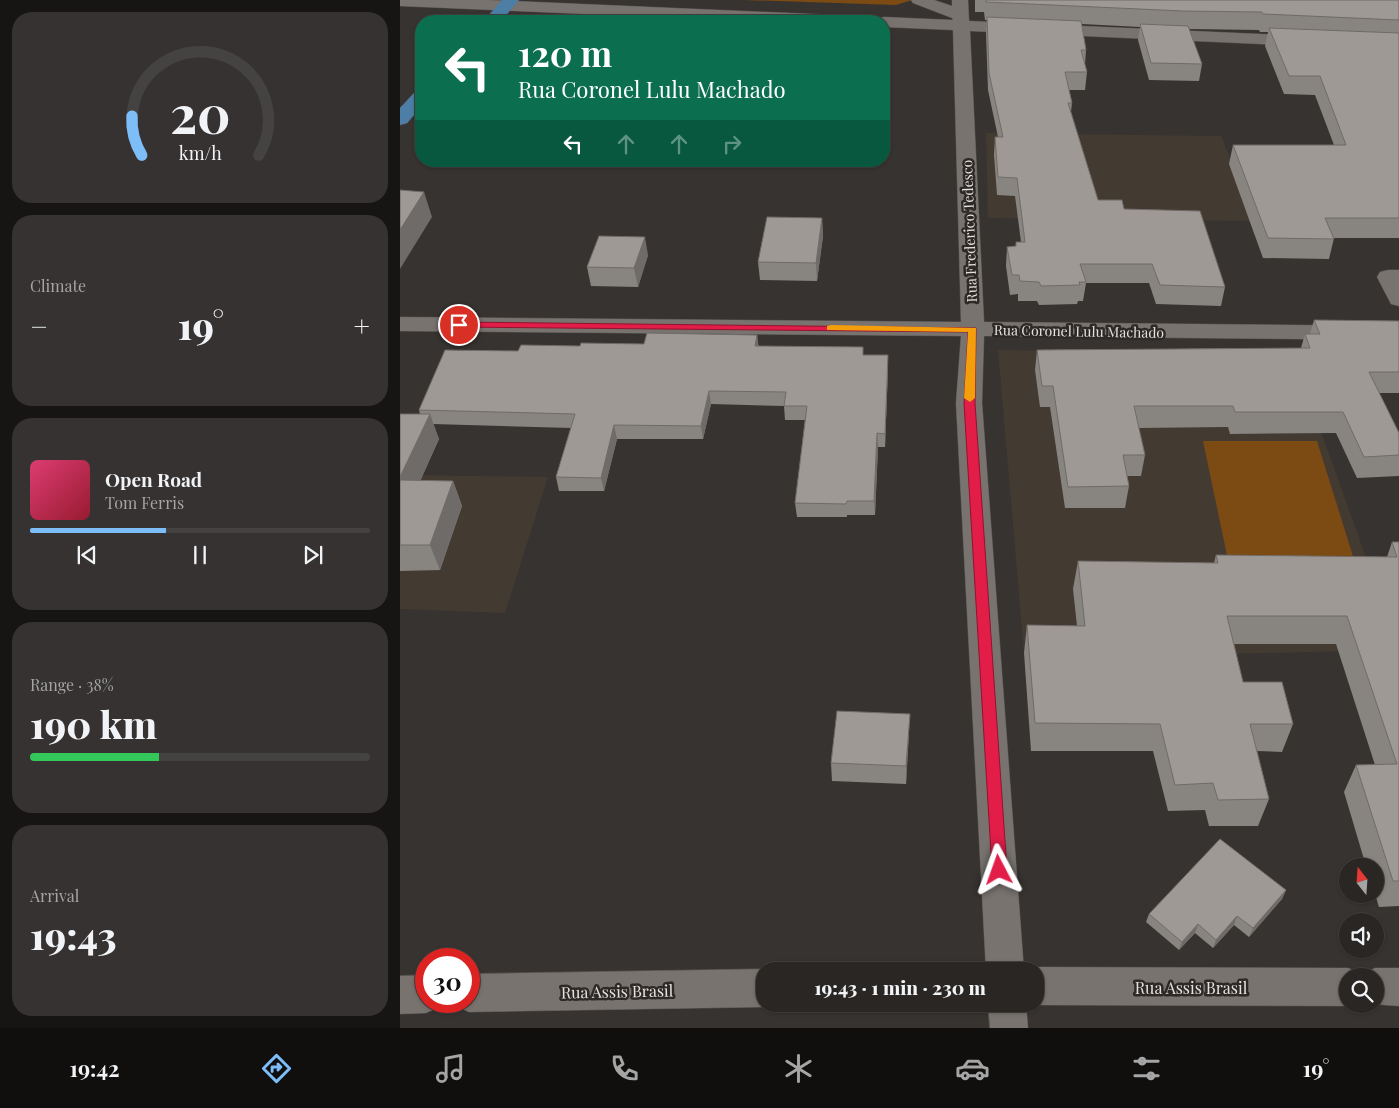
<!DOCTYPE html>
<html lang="en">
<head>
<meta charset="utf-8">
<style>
  body { margin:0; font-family:"Playfair Display",serif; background:#353231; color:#f1f3f6; height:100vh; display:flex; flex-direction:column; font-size:19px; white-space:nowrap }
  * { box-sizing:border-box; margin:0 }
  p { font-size:16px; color:#a5a5a6 }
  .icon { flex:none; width:28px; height:28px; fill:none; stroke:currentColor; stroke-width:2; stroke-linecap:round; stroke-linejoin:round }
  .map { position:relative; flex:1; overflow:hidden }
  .side { display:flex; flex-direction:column; gap:12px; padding:12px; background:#171514; width:400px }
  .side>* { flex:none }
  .top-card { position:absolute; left:15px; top:15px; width:475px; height:152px; border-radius:20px; box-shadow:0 1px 4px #0004,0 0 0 1px #454341; background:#0b6e4f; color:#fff; overflow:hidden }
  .needle { width:32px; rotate:343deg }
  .tools { position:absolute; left:939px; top:858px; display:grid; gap:10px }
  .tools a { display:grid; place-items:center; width:45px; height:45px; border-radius:50%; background:#292624; box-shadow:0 1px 4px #0004,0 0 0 1px #454341; font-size:25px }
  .speed { position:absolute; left:15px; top:948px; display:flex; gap:10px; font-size:25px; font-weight:700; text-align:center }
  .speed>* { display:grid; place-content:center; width:65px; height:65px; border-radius:50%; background:#292624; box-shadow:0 1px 4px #0004,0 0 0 1px #454341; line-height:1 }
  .speed .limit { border:8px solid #d22; background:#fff; color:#111 }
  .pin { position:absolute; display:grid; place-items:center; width:42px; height:42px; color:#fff; margin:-21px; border:2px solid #fff; border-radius:50%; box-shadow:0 1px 5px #0007 }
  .me { position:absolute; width:55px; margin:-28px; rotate:356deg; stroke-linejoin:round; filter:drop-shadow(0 0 4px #0008) }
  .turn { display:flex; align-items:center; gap:18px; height:105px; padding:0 20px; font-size:22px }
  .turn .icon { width:65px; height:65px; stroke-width:2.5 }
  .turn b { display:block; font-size:35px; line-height:42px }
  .lanes { display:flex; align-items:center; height:48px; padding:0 20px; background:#0003; justify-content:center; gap:25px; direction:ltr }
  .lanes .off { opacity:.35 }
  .big { font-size:38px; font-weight:800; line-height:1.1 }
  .side .tile { flex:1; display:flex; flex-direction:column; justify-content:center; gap:8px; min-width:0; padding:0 18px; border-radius:20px; background:#353231 }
  .side .dial { align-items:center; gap:0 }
  .dial svg { height:130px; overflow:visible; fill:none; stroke:#454341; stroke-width:7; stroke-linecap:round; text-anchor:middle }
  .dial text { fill:#f1f3f6; stroke:none }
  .song { display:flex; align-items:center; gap:15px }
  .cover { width:60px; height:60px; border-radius:8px; background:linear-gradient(135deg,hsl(340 70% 55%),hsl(350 70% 35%)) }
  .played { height:5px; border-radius:2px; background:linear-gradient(90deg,#7dbef9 40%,#454341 40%) }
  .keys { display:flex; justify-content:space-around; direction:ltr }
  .heat { display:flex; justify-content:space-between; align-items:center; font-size:28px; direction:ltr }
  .charge { height:8px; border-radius:4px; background:linear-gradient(90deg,#34c759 38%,#454341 0) }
  .trip { position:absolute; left:356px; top:962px; width:288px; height:50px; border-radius:20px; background:#292624; box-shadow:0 1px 4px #0004,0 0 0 1px #454341; font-weight:800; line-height:50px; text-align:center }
  .tabs { display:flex; height:80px; justify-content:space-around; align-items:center; background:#100f0e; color:#a5a5a6 }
  .tabs .icon { width:35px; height:35px }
  .tabs .current { color:#7dbef9 }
  .tabs b { font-size:22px; color:#f1f3f6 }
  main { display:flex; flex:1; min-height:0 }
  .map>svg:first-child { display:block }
</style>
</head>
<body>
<main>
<section class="side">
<div class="tile dial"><svg viewBox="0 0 100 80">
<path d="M14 69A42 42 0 1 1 86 69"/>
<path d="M14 69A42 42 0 0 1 8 45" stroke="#7dbef9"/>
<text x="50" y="56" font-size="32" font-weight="700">20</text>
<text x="50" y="72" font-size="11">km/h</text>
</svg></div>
<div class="tile"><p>Climate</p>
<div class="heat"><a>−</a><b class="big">19°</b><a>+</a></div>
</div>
<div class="tile">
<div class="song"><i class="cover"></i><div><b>Open Road</b><p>Tom Ferris</p></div></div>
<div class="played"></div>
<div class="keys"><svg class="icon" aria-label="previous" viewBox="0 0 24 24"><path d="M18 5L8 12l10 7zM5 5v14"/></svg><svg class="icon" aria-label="pause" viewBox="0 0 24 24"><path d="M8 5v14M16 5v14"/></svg><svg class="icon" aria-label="next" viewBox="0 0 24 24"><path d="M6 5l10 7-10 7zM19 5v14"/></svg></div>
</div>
<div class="tile"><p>Range · 38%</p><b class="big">190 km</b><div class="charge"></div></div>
<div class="tile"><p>Arrival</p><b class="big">19:43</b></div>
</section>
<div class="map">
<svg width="999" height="1028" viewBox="0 0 999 1028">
  <rect width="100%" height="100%" fill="#373330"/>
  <path fill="#433a32" d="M586 133 821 136 857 221 588 218Z
    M598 350 893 353 999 650 822 654 624 653Z
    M0 475 148 477 105 613 0 609Z"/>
  <path fill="#7c4a13" d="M343 0H512L496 5Z
    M803 441H917L962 585 833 584Z"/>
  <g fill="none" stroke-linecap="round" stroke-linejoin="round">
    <defs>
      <path id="minor" d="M0 0H89L457 16 463 17 465 21H350L0 6Z
        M511 0H534L552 6V0H568L569 21 904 36 910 37 913 41 910 45 904 46 570 31 584 322 999 326V340L584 336 582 403 624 971H586L556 403 561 336 0 331V317L561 322 553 30 484 27V21H476L478 18 484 17 553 20 552 18 513 3Z
        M988 270H999V306L991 304 977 277 980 272Z
        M635 967 948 968 962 974 975 968H999V1006L971 1004H975V976H948V1004H952L948 1006 635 1005 633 1004H635V971H626Z
        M365 969 369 971H365V1004H372L365 1007 69 1012 56 1006 53 1001H69V974Z
        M26 975V1001H42L39 1007 26 1013 0 1014V976Z
        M588 1004H626L628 1028H590Z"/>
      <path id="major" d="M102 0H119L101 21H84Z
        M21 91V107L7 123 0 125V108L15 92Z"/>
    </defs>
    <use href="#minor" stroke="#555250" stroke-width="1"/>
    <use href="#major" stroke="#555250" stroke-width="1"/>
    <use href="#minor" fill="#78736f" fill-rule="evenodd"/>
    <use href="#major" fill="#4c7ea6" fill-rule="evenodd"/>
  </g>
  <path fill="#888480" d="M575 0H999V238H934L929 259 863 258 829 164 833 145H934L915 95 884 94 865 46 868 32H860L859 30 789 29 802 64 799 81 749 80 738 40 740 27 682 24 686 50 685 65 687 72 685 90H669L672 103 671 112 698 200 724 209 825 287 821 306 756 304 749 283H686L683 301H678L677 304 639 305 637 301H618V294L610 295 606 266 607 247 616 246 621 242 615 196 597 195 594 155 595 137H598L588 90 586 34 587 20H585L584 12H575Z
    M422 218 423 236 417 281 360 280 358 262Z
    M248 255 238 287 191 286 187 267Z
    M914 320 999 321V393H979L999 433V476L957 478 936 433 830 434 828 427 738 428 745 455 741 476H727L729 486 725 508H665L650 407H640L635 370 637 350 901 348 905 334H910Z
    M357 335 358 346 463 355 488 368 485 447H478L475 515H447V517H397L395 503 405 420H385L384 406 311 404 303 439H217L204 491H159L156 477 171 428 33 424 39 439 20 481H53L62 506 40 570 0 571V414H20L19 410 118 351 180 346 244 344Z
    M992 542H999V906L979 907 975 894V866H966L944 792 956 765H975L936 644H834L843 682 893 724 882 752 857 751 869 799 858 826H809L805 810 768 811 753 751H631L624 653 627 625 677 626 673 589 678 561 814 563 816 555 987 557Z
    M509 732 506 784 432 781 431 763Z
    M886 890 882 899 849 937 834 925 813 948 795 933 779 950 746 922 749 914Z"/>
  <path fill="#6f6b68" d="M24 192 32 217 0 269V230Z
    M422 218 423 236 417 281 416 263Z
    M245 237 248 255 238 287 234 268Z
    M357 335 359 348 355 346Z
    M488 355V368L485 447V434Z
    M309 391 311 404 303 439 301 426Z
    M30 414 39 439 9 506 0 484V477Z
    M214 425 217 439 204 491 201 478Z
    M477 433 478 447 475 515 474 501Z
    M53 481 62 506 40 570 30 545Z
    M510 714 509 732 506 784V766Z
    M886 890 882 899 849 937 853 928Z
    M837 916 834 925 813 948 816 940Z
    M798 924 795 933 779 950 782 942Z"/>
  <path fill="#9e9995" stroke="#6f6b68" d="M586 0H999V20L863 14 862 12 783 11 586 2Z
    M587 17 681 21 686 50H681L687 72H665L672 103H668L698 200H722L724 209 800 211 825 287 760 285 752 264H680L686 282H679L680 285 641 286 639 282 620 281 619 275H612L607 247 616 246V242H625L617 178 598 177 595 137H603L589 73Z
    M740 24 788 26 802 64 751 63Z
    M869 28 999 33V218H925L934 239 868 238 833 145H946L920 76H889Z
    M0 190 24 192 0 230Z
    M367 217 422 218 416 263 358 262Z
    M199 236 245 237 234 268 187 267Z
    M914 320 999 321V372H969L999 433V455L964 457 943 412H835L833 406H734L745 455H723L729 486 668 487 653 386H642L637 350 910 348 905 334H920Z
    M247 333 357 335 355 346 463 347V355H488L485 434 477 433 474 501H447L446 504 395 503 407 406H384L386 392 309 391 301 426 214 425 201 478 156 477 175 414 19 410 45 350 118 351 121 345 180 346 181 343 244 344Z
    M0 414H30L0 477Z
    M0 480 53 481 30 545H0Z
    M992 542H999V881H993L956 765 997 764 947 616H827L843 682H882L893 724H850L869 799 818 800 813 783 775 785 760 724 635 723 627 625 685 626 678 561 818 563 816 555 997 557Z
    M437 711 510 714 506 766 431 763Z
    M820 839 886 890 853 928 837 916 816 940 798 924 782 942 749 914Z"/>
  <path fill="#e11d48" stroke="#92132f" d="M59 322 576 328 575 403 607 870 605 875 599 877 594 875 592 870 564 403 568 332 56 327 54 325Z"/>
  <path fill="#f59e0b" d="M431 325 576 328 575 398 570 402 564 398 568 332 427 330V326Z"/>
  <g text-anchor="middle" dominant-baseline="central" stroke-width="5" stroke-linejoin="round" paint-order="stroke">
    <g font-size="14" fill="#e4e1df" stroke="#2d2926">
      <text transform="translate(569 231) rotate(-92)">Rua Frederico Tedesco</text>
      <text transform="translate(679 331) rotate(1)">Rua Coronel Lulu Machado</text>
    </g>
    <g font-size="16" fill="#e4e1df" stroke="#2d2926">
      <text x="791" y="987">Rua Assis Brasil</text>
      <text transform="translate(217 991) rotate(-1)">Rua Assis Brasil</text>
    </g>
  </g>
</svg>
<div class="tools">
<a><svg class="needle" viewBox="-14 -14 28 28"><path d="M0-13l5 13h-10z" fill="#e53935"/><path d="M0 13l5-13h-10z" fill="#a5a5a6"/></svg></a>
<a><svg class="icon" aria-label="sound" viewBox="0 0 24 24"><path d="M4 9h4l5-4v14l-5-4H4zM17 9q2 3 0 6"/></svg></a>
<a><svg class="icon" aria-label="search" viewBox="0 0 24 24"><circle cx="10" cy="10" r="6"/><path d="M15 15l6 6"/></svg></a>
</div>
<div class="speed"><div class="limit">30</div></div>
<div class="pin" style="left:59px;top:325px;background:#d93025"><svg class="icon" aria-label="arrive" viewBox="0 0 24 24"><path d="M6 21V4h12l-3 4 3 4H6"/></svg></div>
<svg class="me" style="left:599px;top:870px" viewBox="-20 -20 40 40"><path d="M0-17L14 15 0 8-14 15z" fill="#e11d48" stroke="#fff" stroke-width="4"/></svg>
<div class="trip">19:43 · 1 min · 230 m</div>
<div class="top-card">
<div class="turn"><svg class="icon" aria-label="left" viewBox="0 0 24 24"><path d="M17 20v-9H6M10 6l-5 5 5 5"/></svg><div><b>120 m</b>Rua Coronel Lulu Machado</div></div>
<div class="lanes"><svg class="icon" aria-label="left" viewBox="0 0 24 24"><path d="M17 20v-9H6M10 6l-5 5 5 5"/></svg><svg class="icon off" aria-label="ahead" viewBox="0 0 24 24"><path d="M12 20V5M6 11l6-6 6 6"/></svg><svg class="icon off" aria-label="ahead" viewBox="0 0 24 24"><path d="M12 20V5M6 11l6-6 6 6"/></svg><svg class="icon off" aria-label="right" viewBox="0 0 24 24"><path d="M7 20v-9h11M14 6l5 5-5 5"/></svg></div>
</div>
</div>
</main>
<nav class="tabs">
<b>19:42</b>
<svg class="icon current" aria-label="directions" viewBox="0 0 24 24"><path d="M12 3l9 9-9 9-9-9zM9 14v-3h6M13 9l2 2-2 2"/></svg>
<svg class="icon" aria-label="music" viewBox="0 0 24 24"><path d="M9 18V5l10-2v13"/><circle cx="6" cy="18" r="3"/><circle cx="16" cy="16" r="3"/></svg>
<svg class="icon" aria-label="phone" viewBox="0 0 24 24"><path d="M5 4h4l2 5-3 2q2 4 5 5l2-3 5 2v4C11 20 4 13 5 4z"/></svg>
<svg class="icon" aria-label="climate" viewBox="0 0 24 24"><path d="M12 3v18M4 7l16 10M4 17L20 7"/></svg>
<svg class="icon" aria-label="car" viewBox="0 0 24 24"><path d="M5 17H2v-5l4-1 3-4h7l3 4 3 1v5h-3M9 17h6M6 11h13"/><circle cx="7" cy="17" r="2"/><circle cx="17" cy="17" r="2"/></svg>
<svg class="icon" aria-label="filters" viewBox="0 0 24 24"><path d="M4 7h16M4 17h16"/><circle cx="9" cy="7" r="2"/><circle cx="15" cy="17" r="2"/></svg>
<b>19°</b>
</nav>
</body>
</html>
